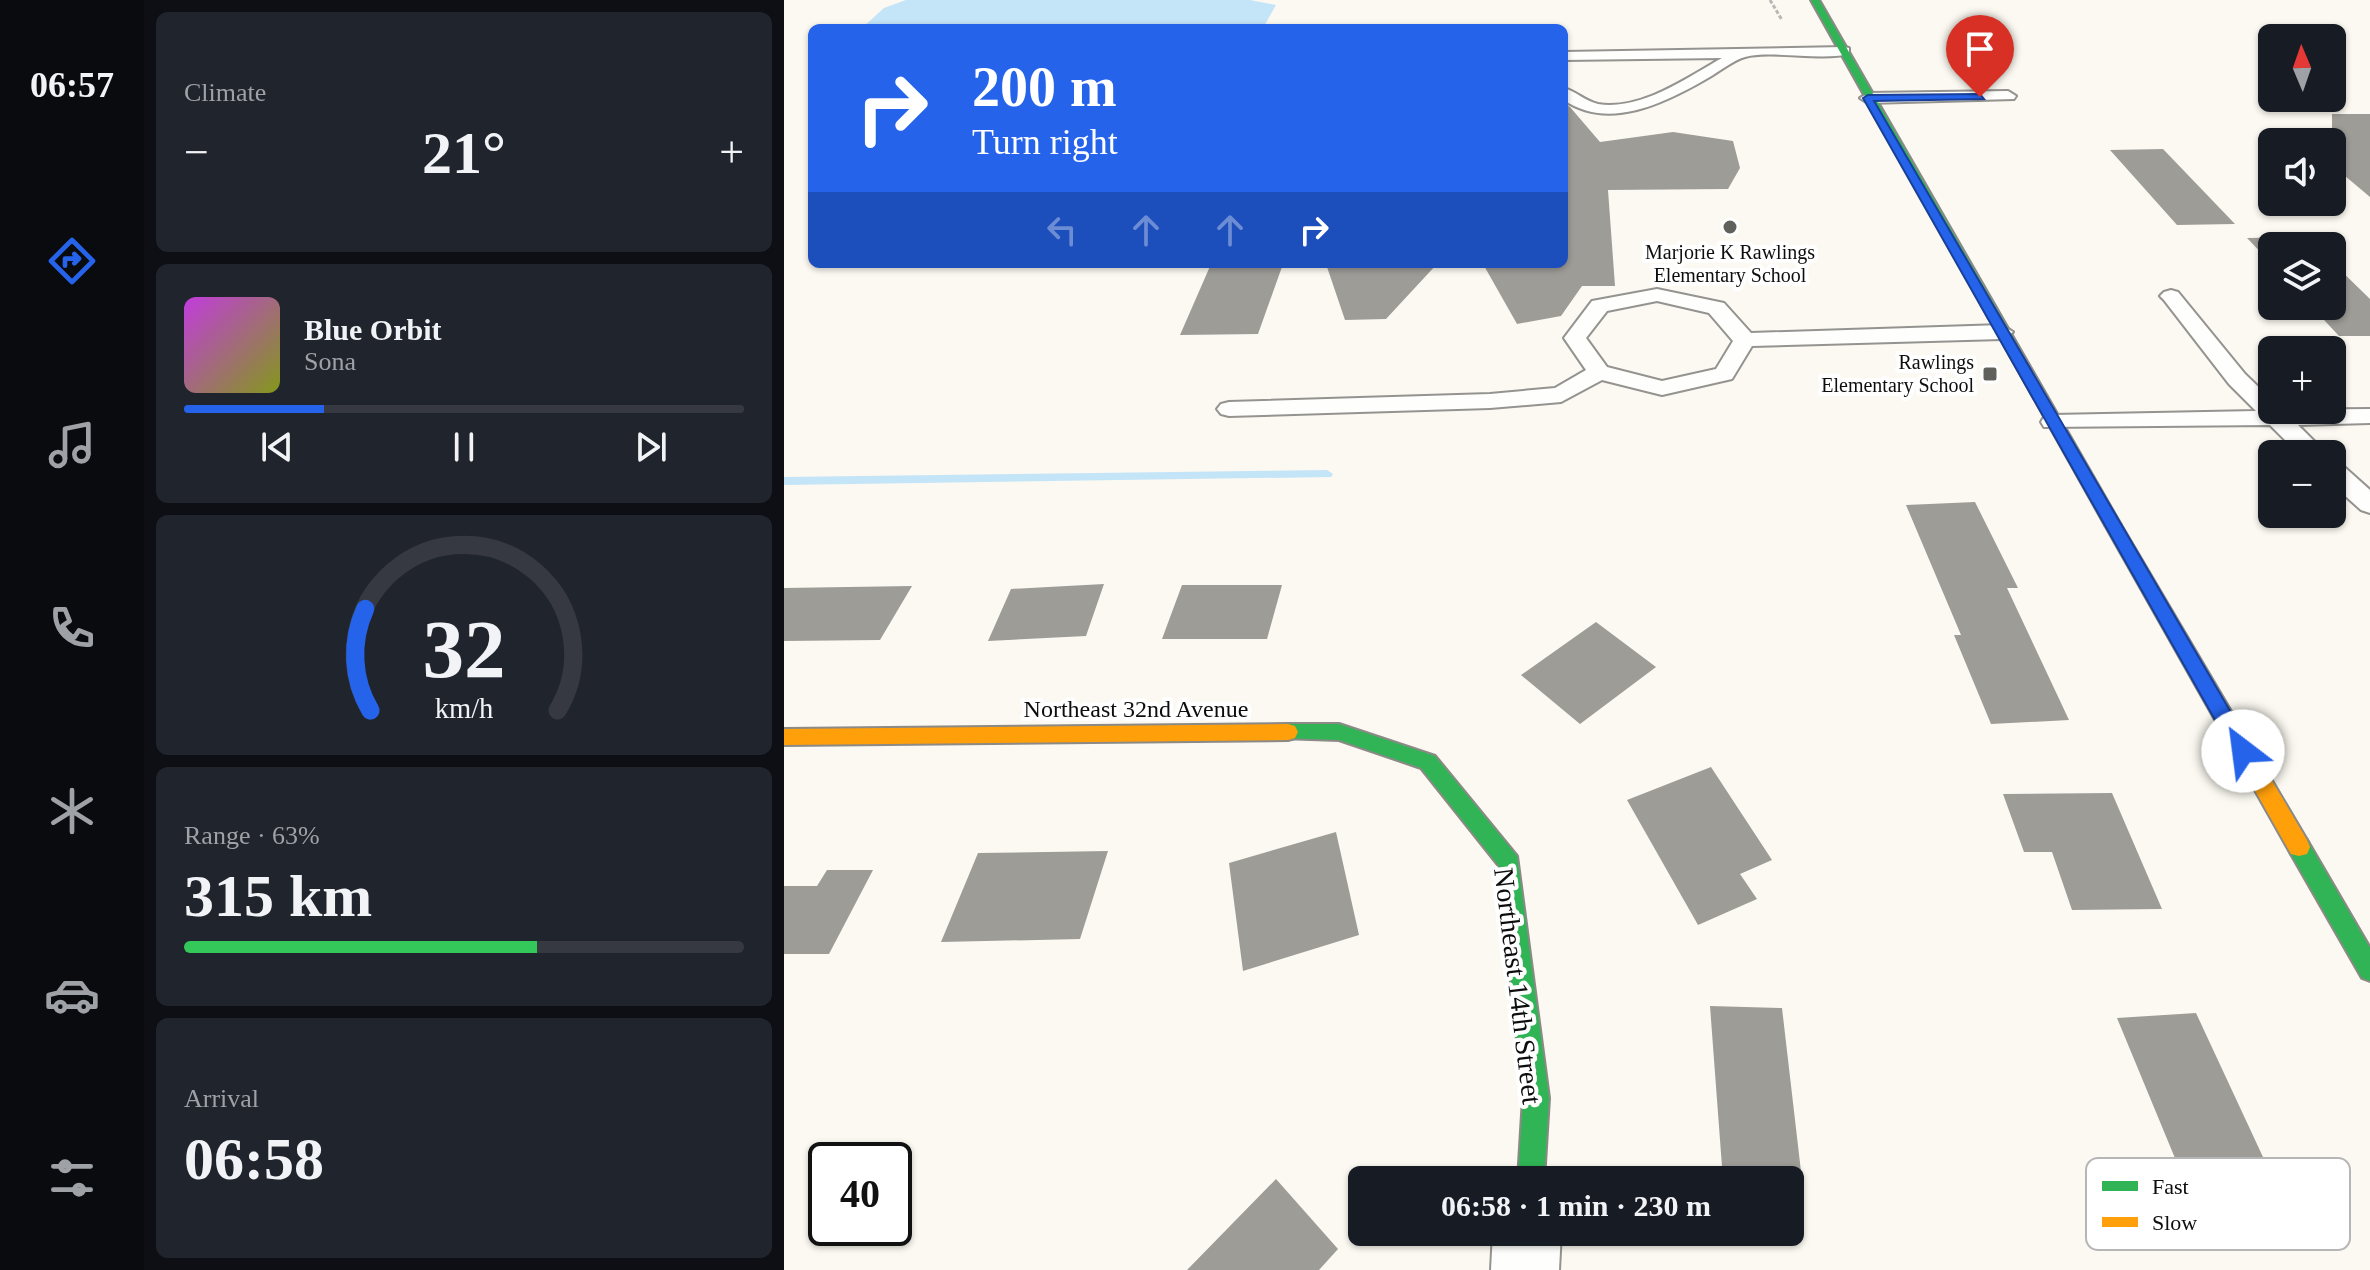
<!DOCTYPE html>
<html lang="en">
<head>
<meta charset="utf-8">
<style>
  body { margin:0; font-family:Georgia,serif; background:#20242c; color:#f1f3f6; height:100vh; display:flex; flex-direction:column; font-size:30px; white-space:nowrap }
  * { box-sizing:border-box; margin:0 }
  p { font-size:26px; color:#9ea1a6 }
  .icon { flex:none; width:44px; height:44px; fill:none; stroke:currentColor; stroke-width:2; stroke-linecap:round; stroke-linejoin:round }
  .map { position:relative; flex:1; overflow:hidden }
  .sheet { display:flex; flex-direction:column; gap:12px; padding:12px; background:#0d0f14; width:640px }
  .sheet>* { flex:none }
  .guide { position:absolute; left:24px; top:24px; width:760px; height:244px; border-radius:12px; box-shadow:0 2px 6px #0004; background:#2563eb; color:#fff; overflow:hidden }
  .needle { width:52px; rotate:358deg }
  .tools { position:absolute; left:1474px; top:24px; display:grid; gap:16px }
  .tools a { display:grid; place-items:center; width:88px; height:88px; border-radius:12px; background:#171b24; box-shadow:0 2px 6px #0004; font-size:40px }
  .speed { position:absolute; left:24px; top:1142px; display:flex; gap:16px; font-size:40px; font-weight:700; text-align:center }
  .speed>* { display:grid; place-content:center; width:104px; height:104px; border-radius:50%; background:#171b24; box-shadow:0 2px 6px #0004; line-height:1 }
  .speed .limit { border:4px solid #111; border-radius:12px; background:#fff; color:#111 }
  .pin { position:absolute; display:grid; place-items:center; width:68px; height:68px; color:#fff; margin:-82px -34px; border-radius:50% 50% 50% 0; rotate:-45deg; box-shadow:0 0 8px #0007 }
  .pin .icon { rotate:45deg }
  .me { position:absolute; width:88px; margin:-44px; rotate:330deg; stroke-linejoin:round; filter:drop-shadow(0 0 6px #0008) }
  .turn { display:flex; align-items:center; gap:28px; height:168px; padding:0 32px; font-size:36px }
  .turn .icon { width:104px; height:104px; stroke-width:2.5 }
  .turn b { display:block; font-size:56px; line-height:68px }
  .lanes { display:flex; align-items:center; height:76px; padding:0 32px; background:#0003; justify-content:center; gap:40px; direction:ltr }
  .lanes .off { opacity:.35 }
  .big { font-size:60px; font-weight:800; line-height:1.1 }
  .sheet .tile { flex:1; display:flex; flex-direction:column; justify-content:center; gap:12px; min-width:0; padding:0 28px; border-radius:12px; background:#20242c }
  .sheet .dial { align-items:center; gap:0 }
  .dial svg { height:208px; overflow:visible; fill:none; stroke:#363941; stroke-width:7; stroke-linecap:round; text-anchor:middle }
  .dial text { fill:#f1f3f6; stroke:none }
  .song { display:flex; align-items:center; gap:24px }
  .cover { width:96px; height:96px; border-radius:12px; background:linear-gradient(135deg,hsl(290 70% 55%),hsl(70 70% 35%)) }
  .played { height:8px; border-radius:4px; background:linear-gradient(90deg,#2563eb 25%,#363941 25%) }
  .keys { display:flex; justify-content:space-around; direction:ltr }
  .heat { display:flex; justify-content:space-between; align-items:center; font-size:44px; direction:ltr }
  .charge { height:12px; border-radius:6px; background:linear-gradient(90deg,#34c759 63%,#363941 0) }
  .trip { position:absolute; left:564px; top:1166px; width:456px; height:80px; border-radius:12px; background:#171b24; box-shadow:0 2px 6px #0004; font-weight:800; line-height:80px; text-align:center }
  main { display:flex; flex:1; min-height:0 }
  .tab-bar { display:flex; flex-direction:column; width:144px; justify-content:space-around; align-items:center; background:#090b0e; color:#9ea1a6 }
  .tab-bar .icon { width:56px; height:56px }
  .tab-bar .current { color:#2563eb }
  .tab-bar b { font-size:36px; color:#f1f3f6 }
  .map>svg:first-child { display:block }
</style>
</head>
<body>
<main>
<nav class="tab-bar">
<b>06:57</b>
<svg class="icon current" aria-label="directions" viewBox="0 0 24 24"><path d="M12 3l9 9-9 9-9-9zM9 14v-3h6M13 9l2 2-2 2"/></svg>
<svg class="icon" aria-label="music" viewBox="0 0 24 24"><path d="M9 18V5l10-2v13"/><circle cx="6" cy="18" r="3"/><circle cx="16" cy="16" r="3"/></svg>
<svg class="icon" aria-label="phone" viewBox="0 0 24 24"><path d="M5 4h4l2 5-3 2q2 4 5 5l2-3 5 2v4C11 20 4 13 5 4z"/></svg>
<svg class="icon" aria-label="climate" viewBox="0 0 24 24"><path d="M12 3v18M4 7l16 10M4 17L20 7"/></svg>
<svg class="icon" aria-label="car" viewBox="0 0 24 24"><path d="M5 17H2v-5l4-1 3-4h7l3 4 3 1v5h-3M9 17h6M6 11h13"/><circle cx="7" cy="17" r="2"/><circle cx="17" cy="17" r="2"/></svg>
<svg class="icon" aria-label="filters" viewBox="0 0 24 24"><path d="M4 7h16M4 17h16"/><circle cx="9" cy="7" r="2"/><circle cx="15" cy="17" r="2"/></svg>
</nav>
<section class="sheet">
<div class="tile"><p>Climate</p>
<div class="heat"><a>−</a><b class="big">21°</b><a>+</a></div>
</div>
<div class="tile">
<div class="song"><i class="cover"></i><div><b>Blue Orbit</b><p>Sona</p></div></div>
<div class="played"></div>
<div class="keys"><svg class="icon" aria-label="previous" viewBox="0 0 24 24"><path d="M18 5L8 12l10 7zM5 5v14"/></svg><svg class="icon" aria-label="pause" viewBox="0 0 24 24"><path d="M8 5v14M16 5v14"/></svg><svg class="icon" aria-label="next" viewBox="0 0 24 24"><path d="M6 5l10 7-10 7zM19 5v14"/></svg></div>
</div>
<div class="tile dial"><svg viewBox="0 0 100 80">
<path d="M14 69A42 42 0 1 1 86 69"/>
<path d="M14 69A42 42 0 0 1 12 30" stroke="#2563eb"/>
<text x="50" y="56" font-size="32" font-weight="700">32</text>
<text x="50" y="72" font-size="11">km/h</text>
</svg></div>
<div class="tile"><p>Range · 63%</p><b class="big">315 km</b><div class="charge"></div></div>
<div class="tile"><p>Arrival</p><b class="big">06:58</b></div>
</section>
<div class="map">
<svg width="1586" height="1270" viewBox="0 0 1586 1270">
  <rect width="100%" height="100%" fill="#fbf9f1"/>
  <path fill="#c4e4f8" d="M122 0H466L492 5 479 28H78L100 8Z"/>
  <g fill="none" stroke-linecap="round" stroke-linejoin="round">
    <path fill="#c4e4f8" fill-rule="evenodd" d="M543 470 549 474 547 477 0 485V477Z"/>
  </g>
  <path fill="#9e9c97" d="M780 103 786 107 816 142 889 132 949 141 956 168 944 189 824 190 831 286H798L777 316 733 324 699 264H780Z
    M1548 114H1586V197L1548 165Z
    M1379 149 1451 224 1393 225 1326 150Z
    M1523 237 1532 246H1488V264L1463 238Z
    M1548 262 1586 299V336H1555L1527 306H1548Z
    M427 264H499L474 334 396 335Z
    M542 264H653L602 319 561 320Z
    M1191 502 1234 588H1223L1285 720 1207 724 1170 635H1177L1122 505Z
    M320 584 302 636 204 641 227 589Z
    M398 585H498L483 639H378Z
    M128 586 96 640 0 641V588Z
    M812 622 872 667 796 724 737 675Z
    M927 767 988 860 956 874 973 899 914 925 843 800Z
    M1328 793 1378 909 1288 910 1268 852H1240L1219 794Z
    M552 832 575 935 459 971 445 863Z
    M324 851 296 939 157 942 194 853Z
    M43 870H89L45 954H0V886H33Z
    M926 1006 998 1008 1018 1180H939Z
    M1412 1013 1479 1157 1393 1163 1333 1018Z
    M492 1179 554 1249 535 1270H403Z"/>
  <g fill="none" stroke-linecap="round" stroke-linejoin="round">
    <defs>
      <path id="lane" d="M1060 47 1065 48V54C1035 61 988 50 961 57 949 60 935 72 924 78 881 103 825 131 780 100V88C793 92 801 101 814 104 857 111 904 77 938 58L780 60V52Z
        M1224 91 1232 96 1230 99 1084 103 1076 98 1084 93Z
        M873 289 940 303 967 333 1218 325 1229 332 1218 339 968 346 948 379 878 395 818 380 777 402 706 408 445 416 437 414 433 409 437 404 445 402 706 394 771 388 802 370 780 338 808 301ZM873 301 925 313 949 341 932 369 878 381 823 367 802 338 823 311Z
        M1387 290 1394 292 1461 374 1488 400V410L1586 409V423L1514 425 1543 454H1515L1486 425 1260 427 1257 422 1260 417 1269 415 1472 411 1445 384 1380 300 1376 296 1380 292Z
        M1548 462 1557 464 1586 490V513L1577 510 1548 484Z"/>
      <path id="street" d="M709 1232H777L775 1270H707Z"/>
      <path id="fast" d="M1027 0H1035L1337 525 1335 529 1329 530 1321 525Z
        M504 724H555L651 756 733 856 765 1098 760 1180H734L739 1098 715 866 637 768 555 740 497 738 494 732 497 726Z
        M1515 838 1523 840 1586 948V981L1578 978 1507 854 1504 847 1507 840Z"/>
      <path id="slow" d="M1329 520 1337 525 1523 840 1526 847 1523 854 1515 856 1507 854 1321 525Z
        M504 724 511 726 514 732 511 738 504 740 0 745V729Z"/>
    </defs>
    <use href="#lane" stroke="#949390" stroke-width="4"/>
    <use href="#street" stroke="#949390" stroke-width="4"/>
    <use href="#fast" stroke="#8b8a86" stroke-width="4"/>
    <use href="#slow" stroke="#8b8a86" stroke-width="4"/>
    <path stroke="#b8b8b6" stroke-width="3" stroke-dasharray="4 2" stroke-linecap="butt" d="M986 0 998 20"/>
    <use href="#lane" fill="#fefefd" fill-rule="evenodd"/>
    <use href="#street" fill="#fefefd" fill-rule="evenodd"/>
    <use href="#fast" fill="#30b455" fill-rule="evenodd"/>
    <use href="#slow" fill="#ff9f0a" fill-rule="evenodd"/>
  </g>
  <path fill="#2563eb" stroke="#184099" stroke-width="2" d="M1196 94 1200 99 1090 101 1466 745 1469 751 1466 757 1459 759 1452 757 1079 98 1084 95Z"/>
  <g fill="#60605d" stroke="#fff" stroke-width="3">
    <circle cx="946" cy="227" r="8"/>
    <rect x="1198" y="366" width="16" height="16" rx="4"/>
  </g>
  <g text-anchor="middle" dominant-baseline="central" stroke-width="8" stroke-linejoin="round" paint-order="stroke">
    <g font-size="20" fill="#0d0d0d" stroke="#fff">
      <text x="946" y="252">Marjorie K Rawlings<tspan x="946" dy="23">Elementary School</tspan></text>
      <text x="1190" y="362" text-anchor="end">Rawlings<tspan x="1190" dy="23">Elementary School</tspan></text>
    </g>
    <g font-size="24" fill="#0d0d0d" stroke="#fff">
      <text x="352" y="709">Northeast 32nd Avenue</text>
    </g>
    <g font-size="28" fill="#0d0d0d" stroke="#fff">
      <text transform="translate(734 986) rotate(83)">Northeast 14th Street</text>
    </g>
  </g>
  <rect x="1302" y="1158" width="264" height="92" rx="12" fill="#fff" stroke="#b6b6b6" stroke-width="2"/>
  <rect x="1318" y="1181" width="36" height="10" fill="#30b455"/>
  <rect x="1318" y="1217" width="36" height="10" fill="#ff9f0a"/>
  <g font-size="22" fill="#0d0d0d">
    <text x="1368" y="1194">Fast</text>
    <text x="1368" y="1230">Slow</text>
  </g>
</svg>
<div class="tools">
<a><svg class="needle" viewBox="-14 -14 28 28"><path d="M0-13l5 13h-10z" fill="#e53935"/><path d="M0 13l5-13h-10z" fill="#9ea1a6"/></svg></a>
<a><svg class="icon" aria-label="sound" viewBox="0 0 24 24"><path d="M4 9h4l5-4v14l-5-4H4zM17 9q2 3 0 6"/></svg></a>
<a><svg class="icon" aria-label="layers" viewBox="0 0 24 24"><path d="M12 4l9 5-9 5-9-5zM3 14l9 5 9-5"/></svg></a>
<a>+</a>
<a>−</a>
</div>
<div class="speed"><div class="limit">40</div></div>
<div class="pin" style="left:1196px;top:97px;background:#d93025"><svg class="icon" aria-label="arrive" viewBox="0 0 24 24"><path d="M6 21V4h12l-3 4 3 4H6"/></svg></div>
<svg class="me" style="left:1459px;top:751px" viewBox="-20 -20 40 40"><circle r="19" fill="#fff"/><path d="M0-13L10 11 0 6-10 11z" fill="#2563eb"/></svg>
<div class="trip">06:58 · 1 min · 230 m</div>
<div class="guide">
<div class="turn"><svg class="icon" aria-label="right" viewBox="0 0 24 24"><path d="M7 20v-9h11M14 6l5 5-5 5"/></svg><div><b>200 m</b>Turn right</div></div>
<div class="lanes"><svg class="icon off" aria-label="left" viewBox="0 0 24 24"><path d="M17 20v-9H6M10 6l-5 5 5 5"/></svg><svg class="icon off" aria-label="ahead" viewBox="0 0 24 24"><path d="M12 20V5M6 11l6-6 6 6"/></svg><svg class="icon off" aria-label="ahead" viewBox="0 0 24 24"><path d="M12 20V5M6 11l6-6 6 6"/></svg><svg class="icon" aria-label="right" viewBox="0 0 24 24"><path d="M7 20v-9h11M14 6l5 5-5 5"/></svg></div>
</div>
</div>
</main>
</body>
</html>
